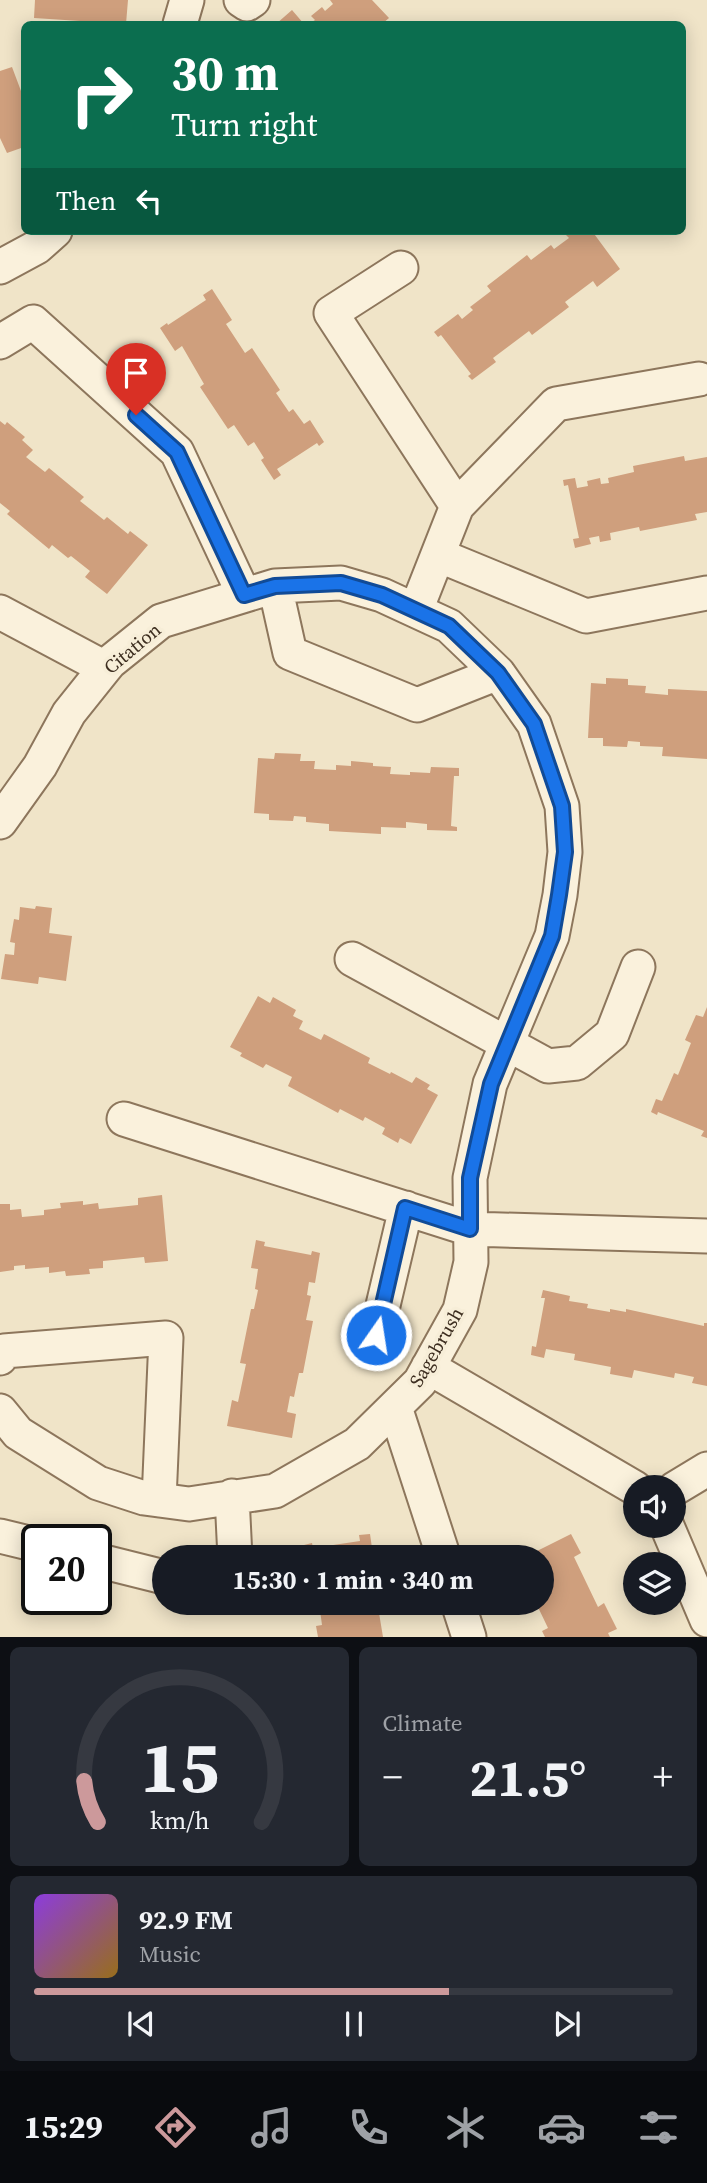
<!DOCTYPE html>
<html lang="en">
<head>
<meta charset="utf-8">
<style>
  body { margin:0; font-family:"Source Serif 4",serif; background:#242831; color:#f1f3f6; height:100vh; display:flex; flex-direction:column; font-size:26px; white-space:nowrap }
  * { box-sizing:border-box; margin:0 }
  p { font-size:23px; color:#9ea1a6 }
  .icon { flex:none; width:38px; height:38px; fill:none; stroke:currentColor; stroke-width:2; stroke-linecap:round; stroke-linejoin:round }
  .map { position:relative; height:1637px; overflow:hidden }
  .side { display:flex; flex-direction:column; gap:10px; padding:10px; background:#0d0f14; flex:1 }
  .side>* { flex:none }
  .guide { position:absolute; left:21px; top:21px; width:665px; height:214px; border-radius:10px; box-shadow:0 4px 18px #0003; background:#0b6e4f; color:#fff; overflow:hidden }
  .buttons { position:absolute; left:623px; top:1475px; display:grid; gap:14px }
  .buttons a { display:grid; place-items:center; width:63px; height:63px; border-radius:50%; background:#171b24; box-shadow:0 4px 18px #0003; font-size:35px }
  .speed { position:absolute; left:21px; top:1524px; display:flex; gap:14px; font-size:35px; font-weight:700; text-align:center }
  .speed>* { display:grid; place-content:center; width:91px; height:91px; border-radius:50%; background:#171b24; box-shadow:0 4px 18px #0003; line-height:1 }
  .speed .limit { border:4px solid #111; border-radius:10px; background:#fff; color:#111 }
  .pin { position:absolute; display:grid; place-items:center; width:60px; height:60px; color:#fff; margin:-72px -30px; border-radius:50% 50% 50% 0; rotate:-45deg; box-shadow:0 0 7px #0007 }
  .pin .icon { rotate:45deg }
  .me { position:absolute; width:77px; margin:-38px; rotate:13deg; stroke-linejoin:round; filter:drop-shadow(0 0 5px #0008) }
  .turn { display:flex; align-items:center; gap:24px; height:147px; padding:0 35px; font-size:32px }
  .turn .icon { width:91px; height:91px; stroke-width:2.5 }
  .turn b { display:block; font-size:49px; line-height:60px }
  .then { display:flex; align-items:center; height:66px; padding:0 35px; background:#0003; gap:14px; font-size:26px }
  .big { font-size:52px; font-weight:700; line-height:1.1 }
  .side .tile { flex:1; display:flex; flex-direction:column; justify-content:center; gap:10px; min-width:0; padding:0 24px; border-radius:10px; background:#242831 }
  .side .dial { align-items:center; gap:0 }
  .dial svg { height:182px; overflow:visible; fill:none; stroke:#363941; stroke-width:7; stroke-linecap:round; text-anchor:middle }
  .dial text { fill:#f1f3f6; stroke:none }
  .song { display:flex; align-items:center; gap:21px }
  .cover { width:84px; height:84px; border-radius:10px; background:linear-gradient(135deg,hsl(270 70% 55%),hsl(40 70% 35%)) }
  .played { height:7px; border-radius:4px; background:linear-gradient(90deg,#cc999b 65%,#363941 65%) }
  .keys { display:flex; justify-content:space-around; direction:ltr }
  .heat { display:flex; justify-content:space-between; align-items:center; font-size:38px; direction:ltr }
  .side .tiles { flex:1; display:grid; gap:10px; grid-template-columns:1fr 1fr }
  .tile:last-child { grid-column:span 2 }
  .trip { position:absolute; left:152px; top:1545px; width:402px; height:70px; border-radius:35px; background:#171b24; box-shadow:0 4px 18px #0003; font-weight:700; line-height:70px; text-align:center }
  .tabs { display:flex; height:112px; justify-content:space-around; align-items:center; background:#090b0e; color:#9ea1a6 }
  .tabs .icon { width:49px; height:49px }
  .tabs .on { color:#cc999b }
  .tabs b { font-size:32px; color:#f1f3f6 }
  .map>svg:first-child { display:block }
</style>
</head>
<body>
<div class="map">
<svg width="707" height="1637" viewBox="0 0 707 1637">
  <rect width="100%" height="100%" fill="#f0e4c8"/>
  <path fill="#cf9f7d" d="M35 0H128L126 24 34 18Z
    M330 0H372L389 18 382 24H309L315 20 311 16 322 7 325 11 333 4Z
    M292 10 304 24H276Z
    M12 67 24 99V147L7 153 0 138V71Z
    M570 231H592L620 269 597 287 593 281 565 302 569 307 532 335 529 331 493 358 496 362 472 380 468 376 471 374 441 335 438 337 434 332 458 314 462 319 473 310 470 307 491 291 487 286 527 255 531 260 551 245 554 249 569 238 565 234Z
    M212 289 232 320 226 324 245 353 252 348 280 390 276 393 289 412 293 409 304 424 310 420 324 442 319 446 317 443 277 469 281 475 274 480 261 460 264 458 254 442 248 446 234 425 228 429 200 387 204 384 182 346 175 351 160 328 167 323 168 325 206 300 203 295Z
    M0 421 5 425 7 422 25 437 22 440 33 450 26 457 45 472 49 468 84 497 80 501 104 520 107 517 128 534 130 531 148 545 107 594 85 577 90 571 71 556 68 558 52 545 49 549 7 514 10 511 0 503Z
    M684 456 685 461 707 457V512L695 514 697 520 640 531 639 527 610 533 611 540 600 542 599 536 589 538 591 544 575 548 573 539 579 538 568 485 564 486 563 480 575 478 577 488 588 486 587 481 600 478 601 484 609 483 608 478 634 472 633 466Z
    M606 678 628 679V685L646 686 645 693 668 695V689L707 691V759L662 756 663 747 640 746V742L628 741 627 747 603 746V738H588L591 683 606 684Z
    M275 753 301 754 300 761H315L314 769 336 770V765L351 766V761L373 763V766L391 767 390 774 410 775V772L430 773 431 767 459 768V776H454L451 826 457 827V831L427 830V824L406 822V828L381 827V834L329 831V824L306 822V817L294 816 293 821 269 820V814L254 813 258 758 274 759Z
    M36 906 52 908 49 933 72 936 66 981 39 977 38 984 1 979 5 954 14 955 15 943 10 942 14 919 19 920 20 907 35 909Z
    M258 996 270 1003 273 997 296 1010 293 1016 303 1021 299 1029 321 1040 324 1034 370 1058 368 1063 390 1074 391 1072 412 1083 416 1077 430 1085 427 1089 438 1095 411 1144 400 1138 398 1143 382 1134 385 1128 365 1117 363 1121 340 1109 338 1113 288 1086 292 1077 266 1064 263 1068 240 1056 242 1053 230 1047Z
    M707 1007V1138L701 1136 704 1131 658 1112 657 1115 651 1112 656 1099 662 1101 674 1073 678 1075 691 1043 685 1040 696 1015 703 1017Z
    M162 1195 168 1261 145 1263 144 1257 103 1261V1268L89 1269 90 1274 66 1276 65 1271 49 1273V1267L25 1269V1265L14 1266V1270L0 1272V1204H10V1210L21 1209 22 1217 44 1215V1210L61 1208 60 1203 83 1201V1205L98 1203 99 1209 138 1205V1198Z
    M256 1240 265 1242 264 1246 311 1255 312 1251 320 1253 315 1283 309 1282 307 1295 311 1296 306 1320 313 1321 303 1373H299L294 1397 290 1396 287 1412 296 1414 292 1438 227 1426 232 1400 238 1402 246 1364 240 1363 251 1309H254L258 1290 255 1289 258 1269 251 1268Z
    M543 1290 570 1296 569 1301 588 1304 587 1308 610 1312V1309L626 1312V1309L704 1326V1323H707V1386L692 1383 694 1377 675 1373 674 1378 634 1370 632 1378 610 1374 611 1367 574 1360 575 1354 546 1349 544 1358 531 1355 532 1346 536 1347 545 1298H541Z
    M370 1534 372 1548 363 1550 364 1558H306L304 1545 312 1543 313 1548 360 1541 359 1535Z
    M571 1534 581 1553 574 1557 598 1607 604 1603 617 1629 608 1633 610 1637H545L542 1631 548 1628 536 1603H542V1558H523Z
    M319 1603H371L373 1614 379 1613 383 1637H318L316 1626 322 1625Z"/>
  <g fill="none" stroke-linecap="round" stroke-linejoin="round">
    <defs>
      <path id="minor" d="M241 0 247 4 253 0
        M180 24 187 0
        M0 267 37 247 55 231
        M401 268 331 313 457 506
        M0 342 33 322 177 452 244 595
        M438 555 586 616 707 593
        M275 586 290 653 417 705 498 673
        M416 610 457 506 556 404 699 379
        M0 612 105 668
        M0 822 40 766 69 713 105 668 110 662 161 621 275 586 341 583 382 595 449 626 498 673 534 724 562 806 565 852 560 895 552 936 490 1084 470 1178 471 1262 460 1310 420 1382 357 1444 275 1491 189 1504 144 1498 98 1483 18 1433 0 1411
        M352 959 548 1066 577 1063 612 1034 638 967
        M124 1119 470 1229 707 1236
        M376 1335 406 1208
        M0 1358 4 1351 166 1338 159 1500
        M428 1367 635 1488
        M395 1407 444 1558
        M674 1489 707 1469
        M232 1496 235 1558
        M667 1526 707 1620
        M0 1536 37 1545
        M96 1560 164 1577
        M458 1603 469 1637"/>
    </defs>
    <use href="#minor" stroke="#8d765c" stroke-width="37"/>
    <use href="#minor" stroke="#faf1dc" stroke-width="33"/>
  </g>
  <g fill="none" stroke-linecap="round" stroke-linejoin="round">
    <defs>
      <path id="route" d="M136 415 177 452 244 595 275 586 341 583 382 595 449 626 498 673 534 724 562 806 565 852 559 895 552 936 491 1084 470 1178V1229L405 1208 376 1335"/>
    </defs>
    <use href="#route" stroke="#114b97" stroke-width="18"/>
    <use href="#route" stroke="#1a73e8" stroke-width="12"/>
  </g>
  <g text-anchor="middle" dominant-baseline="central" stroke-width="7" stroke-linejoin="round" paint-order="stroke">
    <g font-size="19" fill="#3d2e20" stroke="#f7eed8">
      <text transform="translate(132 648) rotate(-40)">Citation</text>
      <text transform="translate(436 1347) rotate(-60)">Sagebrush</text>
    </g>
  </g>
</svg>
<div class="buttons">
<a><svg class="icon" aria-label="sound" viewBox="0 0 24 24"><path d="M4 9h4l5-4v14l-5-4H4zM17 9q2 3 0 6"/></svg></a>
<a><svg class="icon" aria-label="layers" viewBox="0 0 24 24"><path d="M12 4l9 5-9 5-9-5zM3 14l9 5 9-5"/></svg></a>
</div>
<div class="speed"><div class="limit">20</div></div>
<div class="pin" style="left:136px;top:415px;background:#d93025"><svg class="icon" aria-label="arrive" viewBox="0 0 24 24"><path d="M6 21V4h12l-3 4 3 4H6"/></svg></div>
<svg class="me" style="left:376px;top:1335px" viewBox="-20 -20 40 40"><circle r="17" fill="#1a73e8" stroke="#fff" stroke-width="3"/><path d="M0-11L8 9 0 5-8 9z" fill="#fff"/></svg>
<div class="trip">15:30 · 1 min · 340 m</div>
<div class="guide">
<div class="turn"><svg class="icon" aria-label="right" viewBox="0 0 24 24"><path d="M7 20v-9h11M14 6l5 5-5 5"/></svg><div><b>30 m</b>Turn right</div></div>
<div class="then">Then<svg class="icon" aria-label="left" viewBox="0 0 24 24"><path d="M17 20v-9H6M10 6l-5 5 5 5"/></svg></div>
</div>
</div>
<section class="side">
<div class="tiles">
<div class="tile dial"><svg viewBox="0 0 100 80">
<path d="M14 69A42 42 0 1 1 86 69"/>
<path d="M14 69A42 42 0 0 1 8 51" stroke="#cc999b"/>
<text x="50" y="56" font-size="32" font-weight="700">15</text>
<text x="50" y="72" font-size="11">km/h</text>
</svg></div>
<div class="tile"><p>Climate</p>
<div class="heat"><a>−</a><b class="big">21.5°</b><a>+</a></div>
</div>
<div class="tile">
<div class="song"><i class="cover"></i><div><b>92.9 FM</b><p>Music</p></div></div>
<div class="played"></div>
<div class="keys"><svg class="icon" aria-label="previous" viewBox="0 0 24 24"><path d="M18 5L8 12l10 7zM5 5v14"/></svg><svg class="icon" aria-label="pause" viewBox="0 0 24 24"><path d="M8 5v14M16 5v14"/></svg><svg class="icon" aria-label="next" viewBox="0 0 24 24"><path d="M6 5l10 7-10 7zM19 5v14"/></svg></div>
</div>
</div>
</section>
<nav class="tabs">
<b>15:29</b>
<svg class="icon on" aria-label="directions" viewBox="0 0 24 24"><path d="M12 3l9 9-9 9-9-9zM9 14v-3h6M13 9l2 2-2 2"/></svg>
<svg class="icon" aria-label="music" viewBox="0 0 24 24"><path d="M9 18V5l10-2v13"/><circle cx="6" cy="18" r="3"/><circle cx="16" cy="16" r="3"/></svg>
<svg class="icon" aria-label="phone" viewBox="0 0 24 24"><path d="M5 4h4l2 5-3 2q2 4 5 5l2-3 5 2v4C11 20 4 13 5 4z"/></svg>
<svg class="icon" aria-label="climate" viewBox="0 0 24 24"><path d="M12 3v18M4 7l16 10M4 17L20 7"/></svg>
<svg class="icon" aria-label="car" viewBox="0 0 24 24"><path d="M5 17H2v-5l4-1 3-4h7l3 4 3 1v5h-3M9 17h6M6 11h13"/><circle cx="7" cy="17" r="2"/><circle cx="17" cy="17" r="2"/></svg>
<svg class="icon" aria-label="filters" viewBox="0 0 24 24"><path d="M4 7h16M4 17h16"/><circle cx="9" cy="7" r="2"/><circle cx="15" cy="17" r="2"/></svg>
</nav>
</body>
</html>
